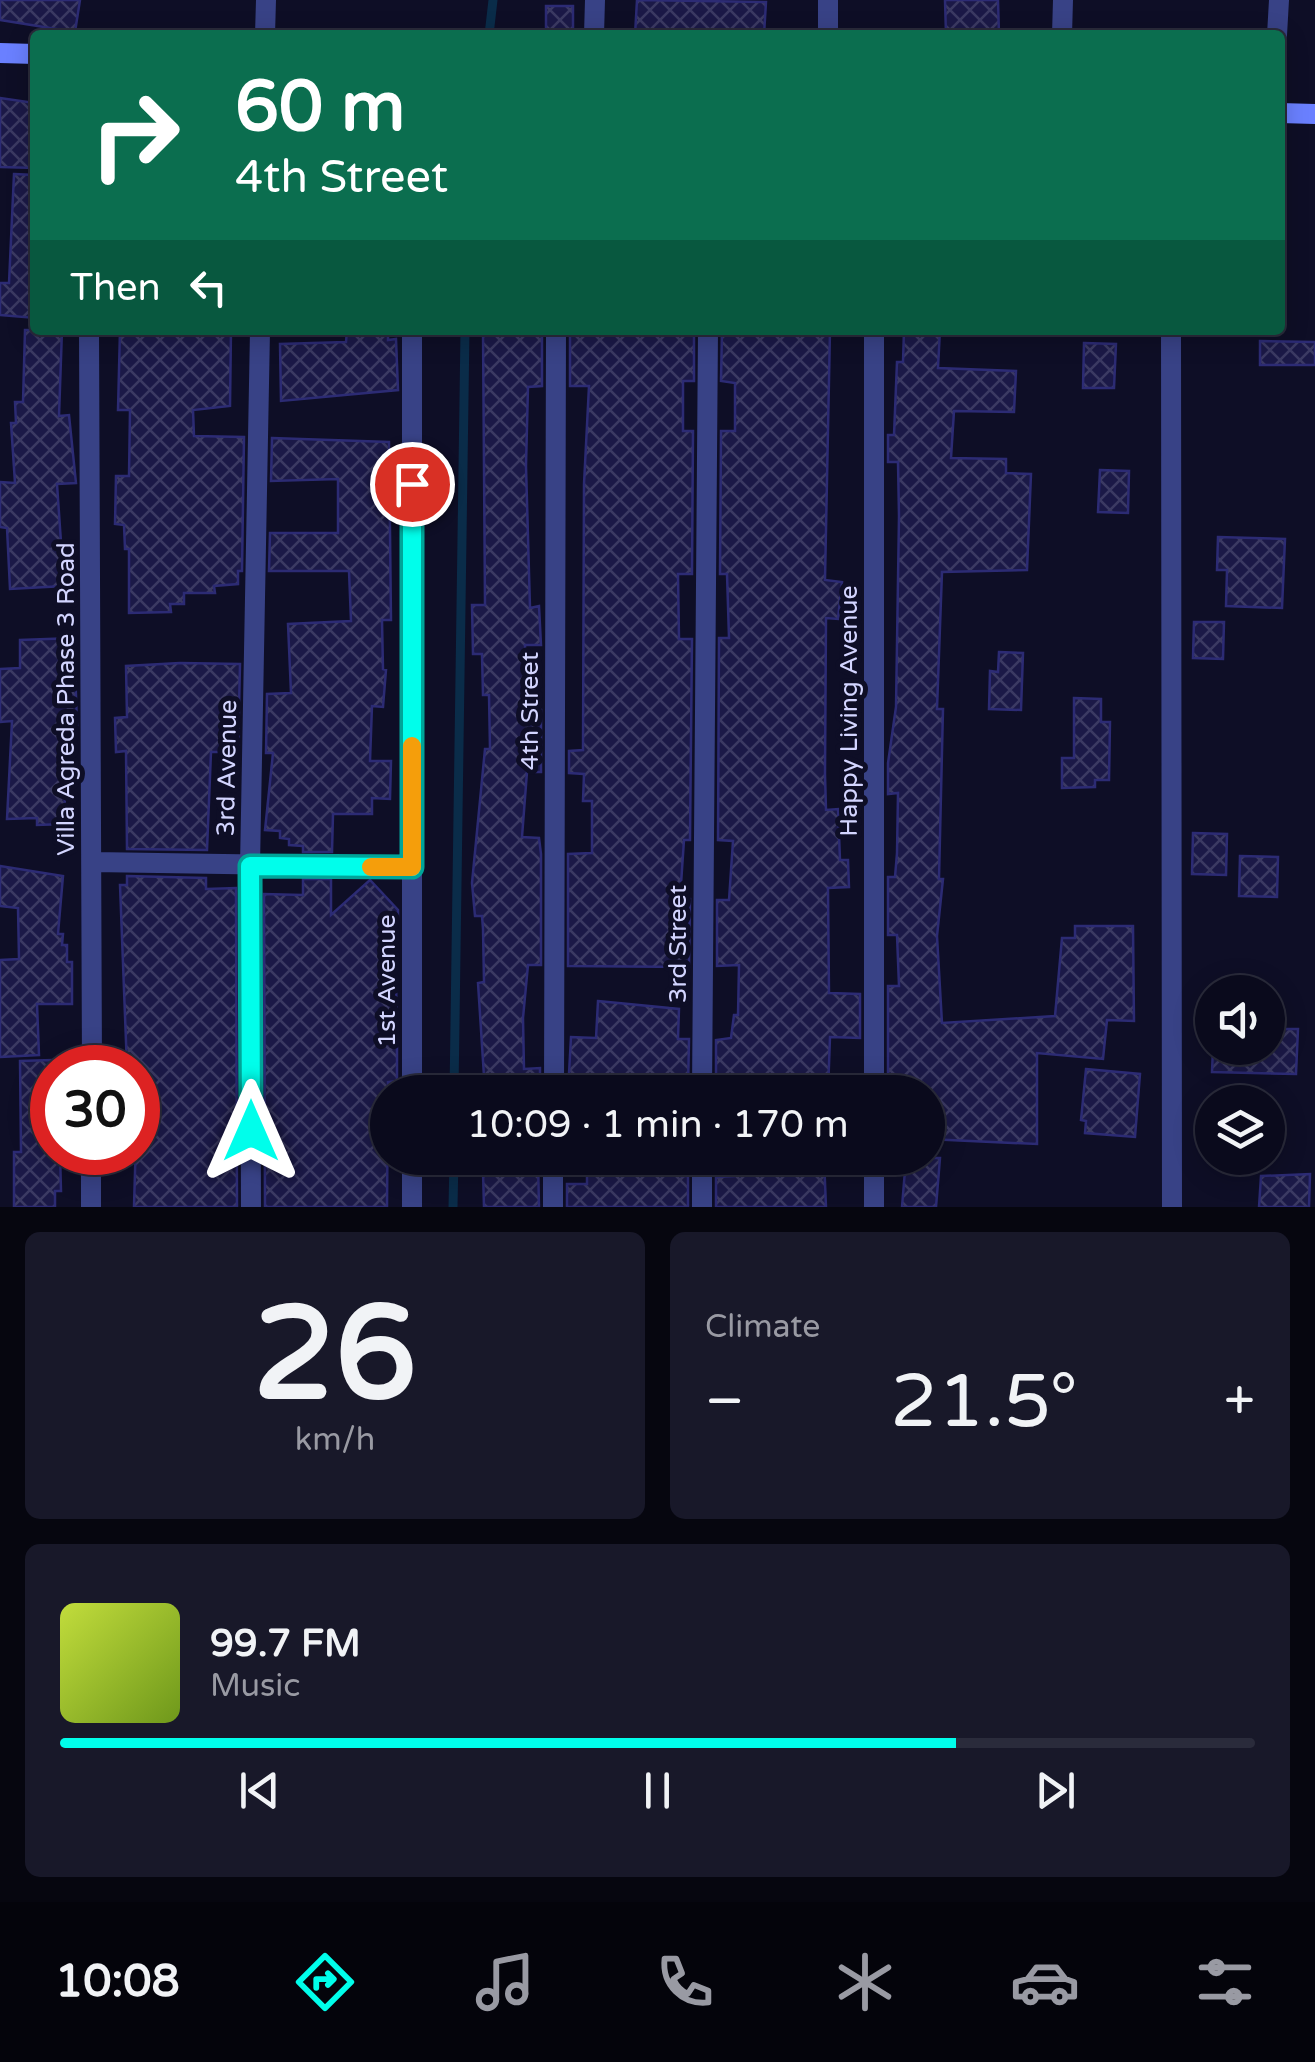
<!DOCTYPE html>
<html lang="en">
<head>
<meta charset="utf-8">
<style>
  body { margin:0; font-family:"Varela Round",sans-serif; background:#181829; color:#f1f3f6; height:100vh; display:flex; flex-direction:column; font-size:38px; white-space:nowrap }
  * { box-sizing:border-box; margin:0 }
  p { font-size:32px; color:#999aa3 }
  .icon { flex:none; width:55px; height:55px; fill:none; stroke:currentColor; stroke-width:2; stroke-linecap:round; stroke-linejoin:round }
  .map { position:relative; height:1207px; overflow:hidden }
  .details { display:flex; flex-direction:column; gap:25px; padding:25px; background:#06060f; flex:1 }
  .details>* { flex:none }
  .top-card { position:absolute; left:30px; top:30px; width:1255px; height:305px; border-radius:10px; box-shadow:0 5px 25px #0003,0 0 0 2px #2a2b3b; background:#0b6e4f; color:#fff; overflow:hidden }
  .tools { position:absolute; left:1195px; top:975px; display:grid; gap:20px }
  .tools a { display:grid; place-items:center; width:90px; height:90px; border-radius:50%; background:#0a0a1c; box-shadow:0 5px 25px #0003,0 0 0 2px #2a2b3b; font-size:50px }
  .speed { position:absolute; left:30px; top:1045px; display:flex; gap:20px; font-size:50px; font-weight:700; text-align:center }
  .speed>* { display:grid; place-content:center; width:130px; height:130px; border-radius:50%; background:#0a0a1c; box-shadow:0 5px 25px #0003,0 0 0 2px #2a2b3b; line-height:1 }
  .speed .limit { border:15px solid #d22; background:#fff; color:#111 }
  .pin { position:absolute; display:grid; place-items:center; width:85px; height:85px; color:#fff; margin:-42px; border:5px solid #fff; border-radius:50%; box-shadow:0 2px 10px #0007 }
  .me { position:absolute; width:110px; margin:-55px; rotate:0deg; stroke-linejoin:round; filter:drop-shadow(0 0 8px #0008) }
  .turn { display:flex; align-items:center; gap:35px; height:210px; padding:0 40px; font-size:45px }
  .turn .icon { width:130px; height:130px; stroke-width:2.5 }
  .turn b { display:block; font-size:70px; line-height:85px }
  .then { display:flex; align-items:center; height:95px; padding:0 40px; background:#0003; gap:20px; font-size:38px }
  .big { font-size:75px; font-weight:600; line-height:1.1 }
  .details .widget { flex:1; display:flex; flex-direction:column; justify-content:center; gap:15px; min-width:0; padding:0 35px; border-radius:15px; background:#181829 }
  .details .dial { align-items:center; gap:0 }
  .dial b { font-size:130px; line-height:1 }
  .song { display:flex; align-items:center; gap:30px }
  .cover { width:120px; height:120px; border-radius:15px; background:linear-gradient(135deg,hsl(70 70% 55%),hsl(80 70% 35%)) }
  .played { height:10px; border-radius:5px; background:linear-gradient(90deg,#00feeb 75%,#2a2b3b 75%) }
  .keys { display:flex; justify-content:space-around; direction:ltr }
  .heat { display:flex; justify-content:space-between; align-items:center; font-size:55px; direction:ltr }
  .details .tiles { flex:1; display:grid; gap:25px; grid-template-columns:1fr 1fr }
  .widget:last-child { grid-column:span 2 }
  .trip { position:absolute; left:370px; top:1075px; width:575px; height:100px; border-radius:50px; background:#0a0a1c; box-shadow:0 5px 25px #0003,0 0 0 2px #2a2b3b; font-weight:600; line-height:100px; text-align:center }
  .tabs { display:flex; height:160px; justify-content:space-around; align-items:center; background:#04040b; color:#999aa3 }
  .tabs .icon { width:70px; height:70px }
  .tabs .active { color:#00feeb }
  .tabs b { font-size:45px; color:#f1f3f6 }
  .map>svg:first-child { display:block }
</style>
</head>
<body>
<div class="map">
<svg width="1315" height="1207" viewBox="0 0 1315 1207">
  <defs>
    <pattern id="building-cross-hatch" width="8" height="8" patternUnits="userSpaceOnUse" patternTransform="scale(2.5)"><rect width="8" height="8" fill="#1b1947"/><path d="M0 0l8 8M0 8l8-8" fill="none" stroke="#3b3a63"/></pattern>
  </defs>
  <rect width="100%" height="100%" fill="#0e0e26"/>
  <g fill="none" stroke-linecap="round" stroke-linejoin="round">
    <path stroke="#0a2c49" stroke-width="9" d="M489 35 493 0
      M454 1092 465 330
      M453 1207 454 1158"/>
  </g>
  <path fill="url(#building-cross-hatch)" stroke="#2c2b74" stroke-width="2.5" d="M0 0H80L75 32 0 20Z
    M637 0 766 2 764 35H635Z
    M945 0H998L999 35H946Z
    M546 6H573V34L546 35Z
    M0 98 35 103V168L0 167Z
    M14 174 35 175V318L0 315V283H9Z
    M25 330H62L59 416 69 415 76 483 57 484 64 586 10 589 7 528 0 527V482L15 483 11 423H16L15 402H23Z
    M120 330H231L230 406 193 410 194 436 244 437 242 571H238V584L214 586 215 593H184V604H170L171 612 129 613V549H125L124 525 115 524 116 476H129L130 410H118Z
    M347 330H388V340L396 339 398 390 281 401 280 344 346 342Z
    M542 330V386L528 387 526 466 530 608 539 606 541 645H525L526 698H534V710H541V772H527L522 837 539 838 541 854V965H528L523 1018 524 1069 540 1068V1092H485L478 983 484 982 483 929 482 916H475L472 883 485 749H490L489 695H483L482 654H473L472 605H485L483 331Z
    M570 330H694V381H683V431H693L692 574H678L679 639H692L690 840H684L680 899H690L689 967 568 966V854L592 853V801H583L584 774 569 773V751L583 750 584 484 589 386H570Z
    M722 330H830L825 580 842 582 838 619 826 618 825 774 826 810 838 809 840 860H848L849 887 828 888 829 993 860 994V1038L830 1037 828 1092H716V1040L731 1038 734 1015H738L739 965 717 966V900H729L733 841 718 840 719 638H729L727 574H720L721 431H735V383L721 381Z
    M904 330H940L938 368 1016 371 1014 412 954 411 951 458 1006 459V473L1031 474 1027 570 942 572 937 709H943L939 879H943L937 936 942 1023 1055 1016 1062 938H1075V926H1133L1134 1021 1107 1020 1103 1059 1037 1053V1144L928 1139V1092H900V1080H888V986H899L897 935H888V877H895L897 853 898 793 888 794V763L896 707 899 516 898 462H888V435H894L897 362H903Z
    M1260 341 1315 342V365H1260Z
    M1084 343 1116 344 1114 388H1083Z
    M272 438 389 442 391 620H382L383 669 386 670 383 707 372 706 370 761H391L390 799 372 798V814H333L332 852H303V846L289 845V839L280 838V831L265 830 273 753H266L267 694 291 693 288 624 351 621 349 571H269L270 533H338V479L271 481Z
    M1100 470 1129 471 1128 513 1098 512Z
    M1218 537 1285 539 1282 608 1226 606 1227 570H1217Z
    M1194 622H1224L1223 659 1193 658Z
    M74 638 77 725H64L65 824 37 825V818L7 819 12 721 0 722V669L20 668V640Z
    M999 652 1023 653 1021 710 989 709 990 671 998 672Z
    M180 663 240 664 238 752H211L207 850 127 849 126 751 116 752 115 718 127 717 126 666Z
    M1074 698 1101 699V722H1110L1109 780H1095V787L1062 788V758H1074Z
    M1193 833 1227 834 1226 875 1192 874Z
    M1240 856 1278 857 1277 897 1239 896Z
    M0 866 63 876 58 934H63L62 945H67V962H72V1004H37L39 1055 0 1057V960L19 959 18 908 0 906Z
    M127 876 206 878V889L236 888 237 1207H134L138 1068H127L120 885H127Z
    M303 879H331V915L370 880 398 910V922L384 934 387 983 396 982 397 1030V1081L388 1082 387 1207H265L264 894 303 895Z
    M598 1001 679 1009 678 1039H689L688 1092H568L571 1037 596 1038Z
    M1268 1029H1298L1296 1074 1212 1072 1213 1048H1268Z
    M52 1060V1152H60L61 1191H55V1207H14V1152H21L20 1061Z
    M1086 1069 1140 1074 1135 1137 1085 1133 1086 1121 1081 1120Z
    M514 1158H538L539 1207H484L483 1172 514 1171Z
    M587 1158H682L681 1176H688V1207H567V1184H587Z
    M734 1158H824L826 1207H716V1177L734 1176Z
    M906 1158H940L936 1207H902Z
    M1310 1174 1309 1207H1259L1261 1176Z"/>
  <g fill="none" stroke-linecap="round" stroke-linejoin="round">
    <path stroke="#384286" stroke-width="20" d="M828 0V35
      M265 35 266 0
      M594 35 595 0
      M1062 35 1063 0
      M1277 35 1279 0
      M89 330 92 1068
      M412 330V1092
      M1171 330 1172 1207
      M93 862 412 867
      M554 1092 556 330
      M702 1092 708 330
      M874 1092V330
      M412 1158V1207
      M874 1158V1207
      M91 1207V1152
      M251 1207 250 866 260 330
      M553 1207V1158
      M702 1207V1158"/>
    <path stroke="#6a80ff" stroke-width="20" d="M0 53 35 54
      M1280 113 1315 114"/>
  </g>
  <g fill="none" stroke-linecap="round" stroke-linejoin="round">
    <defs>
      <path id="route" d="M251 1131 250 866 412 867V484"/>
    </defs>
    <use href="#route" stroke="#00a599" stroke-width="25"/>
    <use href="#route" stroke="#00feeb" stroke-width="18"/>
    <path stroke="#f59e0b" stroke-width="18" d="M371 867H412V746"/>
  </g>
  <g text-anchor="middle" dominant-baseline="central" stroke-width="10" stroke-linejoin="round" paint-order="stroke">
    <g font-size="25" fill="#d3d5ff" stroke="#0e0e26">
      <text transform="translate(66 699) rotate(-90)">Villa Agreda Phase 3 Road</text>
      <text transform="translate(530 711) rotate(-90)">4th Street</text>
      <text transform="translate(849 711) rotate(-90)">Happy Living Avenue</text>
      <text transform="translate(227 768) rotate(-89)">3rd Avenue</text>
      <text transform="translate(678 944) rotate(-90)">3rd Street</text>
      <text transform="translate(387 981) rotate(-90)">1st Avenue</text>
    </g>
  </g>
</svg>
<div class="tools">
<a><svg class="icon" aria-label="sound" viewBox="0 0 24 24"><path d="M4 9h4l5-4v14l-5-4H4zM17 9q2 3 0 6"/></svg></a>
<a><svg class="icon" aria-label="layers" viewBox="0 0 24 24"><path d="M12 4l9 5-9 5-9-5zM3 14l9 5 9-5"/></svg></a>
</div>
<div class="speed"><div class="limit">30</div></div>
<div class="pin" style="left:412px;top:484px;background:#d93025"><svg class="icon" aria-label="arrive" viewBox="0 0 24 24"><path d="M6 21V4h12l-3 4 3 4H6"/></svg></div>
<svg class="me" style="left:251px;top:1131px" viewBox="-20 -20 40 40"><path d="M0-17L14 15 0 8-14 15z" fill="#00feeb" stroke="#fff" stroke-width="4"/></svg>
<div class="trip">10:09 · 1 min · 170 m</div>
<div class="top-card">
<div class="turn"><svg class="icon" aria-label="right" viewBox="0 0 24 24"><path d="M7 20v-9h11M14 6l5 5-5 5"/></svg><div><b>60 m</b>4th Street</div></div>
<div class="then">Then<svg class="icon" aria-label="left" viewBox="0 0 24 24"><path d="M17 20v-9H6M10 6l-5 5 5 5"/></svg></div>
</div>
</div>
<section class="details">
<div class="tiles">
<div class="widget dial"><b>26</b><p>km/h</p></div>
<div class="widget"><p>Climate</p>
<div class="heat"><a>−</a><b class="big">21.5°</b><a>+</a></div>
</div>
<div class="widget">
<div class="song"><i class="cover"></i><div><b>99.7 FM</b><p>Music</p></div></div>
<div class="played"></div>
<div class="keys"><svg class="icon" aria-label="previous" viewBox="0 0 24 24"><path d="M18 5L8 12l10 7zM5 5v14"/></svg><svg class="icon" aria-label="pause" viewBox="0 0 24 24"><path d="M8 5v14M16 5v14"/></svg><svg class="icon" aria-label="next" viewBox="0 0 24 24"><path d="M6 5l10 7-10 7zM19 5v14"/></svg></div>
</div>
</div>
</section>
<nav class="tabs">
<b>10:08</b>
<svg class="icon active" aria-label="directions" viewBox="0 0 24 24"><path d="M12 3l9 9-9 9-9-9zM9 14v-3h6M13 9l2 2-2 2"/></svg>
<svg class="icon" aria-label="music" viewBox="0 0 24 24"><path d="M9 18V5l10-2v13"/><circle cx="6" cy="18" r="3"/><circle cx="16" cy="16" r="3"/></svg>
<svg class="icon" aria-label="phone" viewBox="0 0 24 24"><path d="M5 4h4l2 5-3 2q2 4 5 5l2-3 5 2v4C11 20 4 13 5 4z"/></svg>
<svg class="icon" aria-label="climate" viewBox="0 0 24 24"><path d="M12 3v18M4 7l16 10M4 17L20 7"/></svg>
<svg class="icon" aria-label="car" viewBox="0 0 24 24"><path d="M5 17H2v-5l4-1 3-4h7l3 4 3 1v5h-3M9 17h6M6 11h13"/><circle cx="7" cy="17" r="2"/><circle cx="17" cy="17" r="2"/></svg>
<svg class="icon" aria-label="filters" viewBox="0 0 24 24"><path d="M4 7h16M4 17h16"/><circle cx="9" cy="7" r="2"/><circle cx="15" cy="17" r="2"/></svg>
</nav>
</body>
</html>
